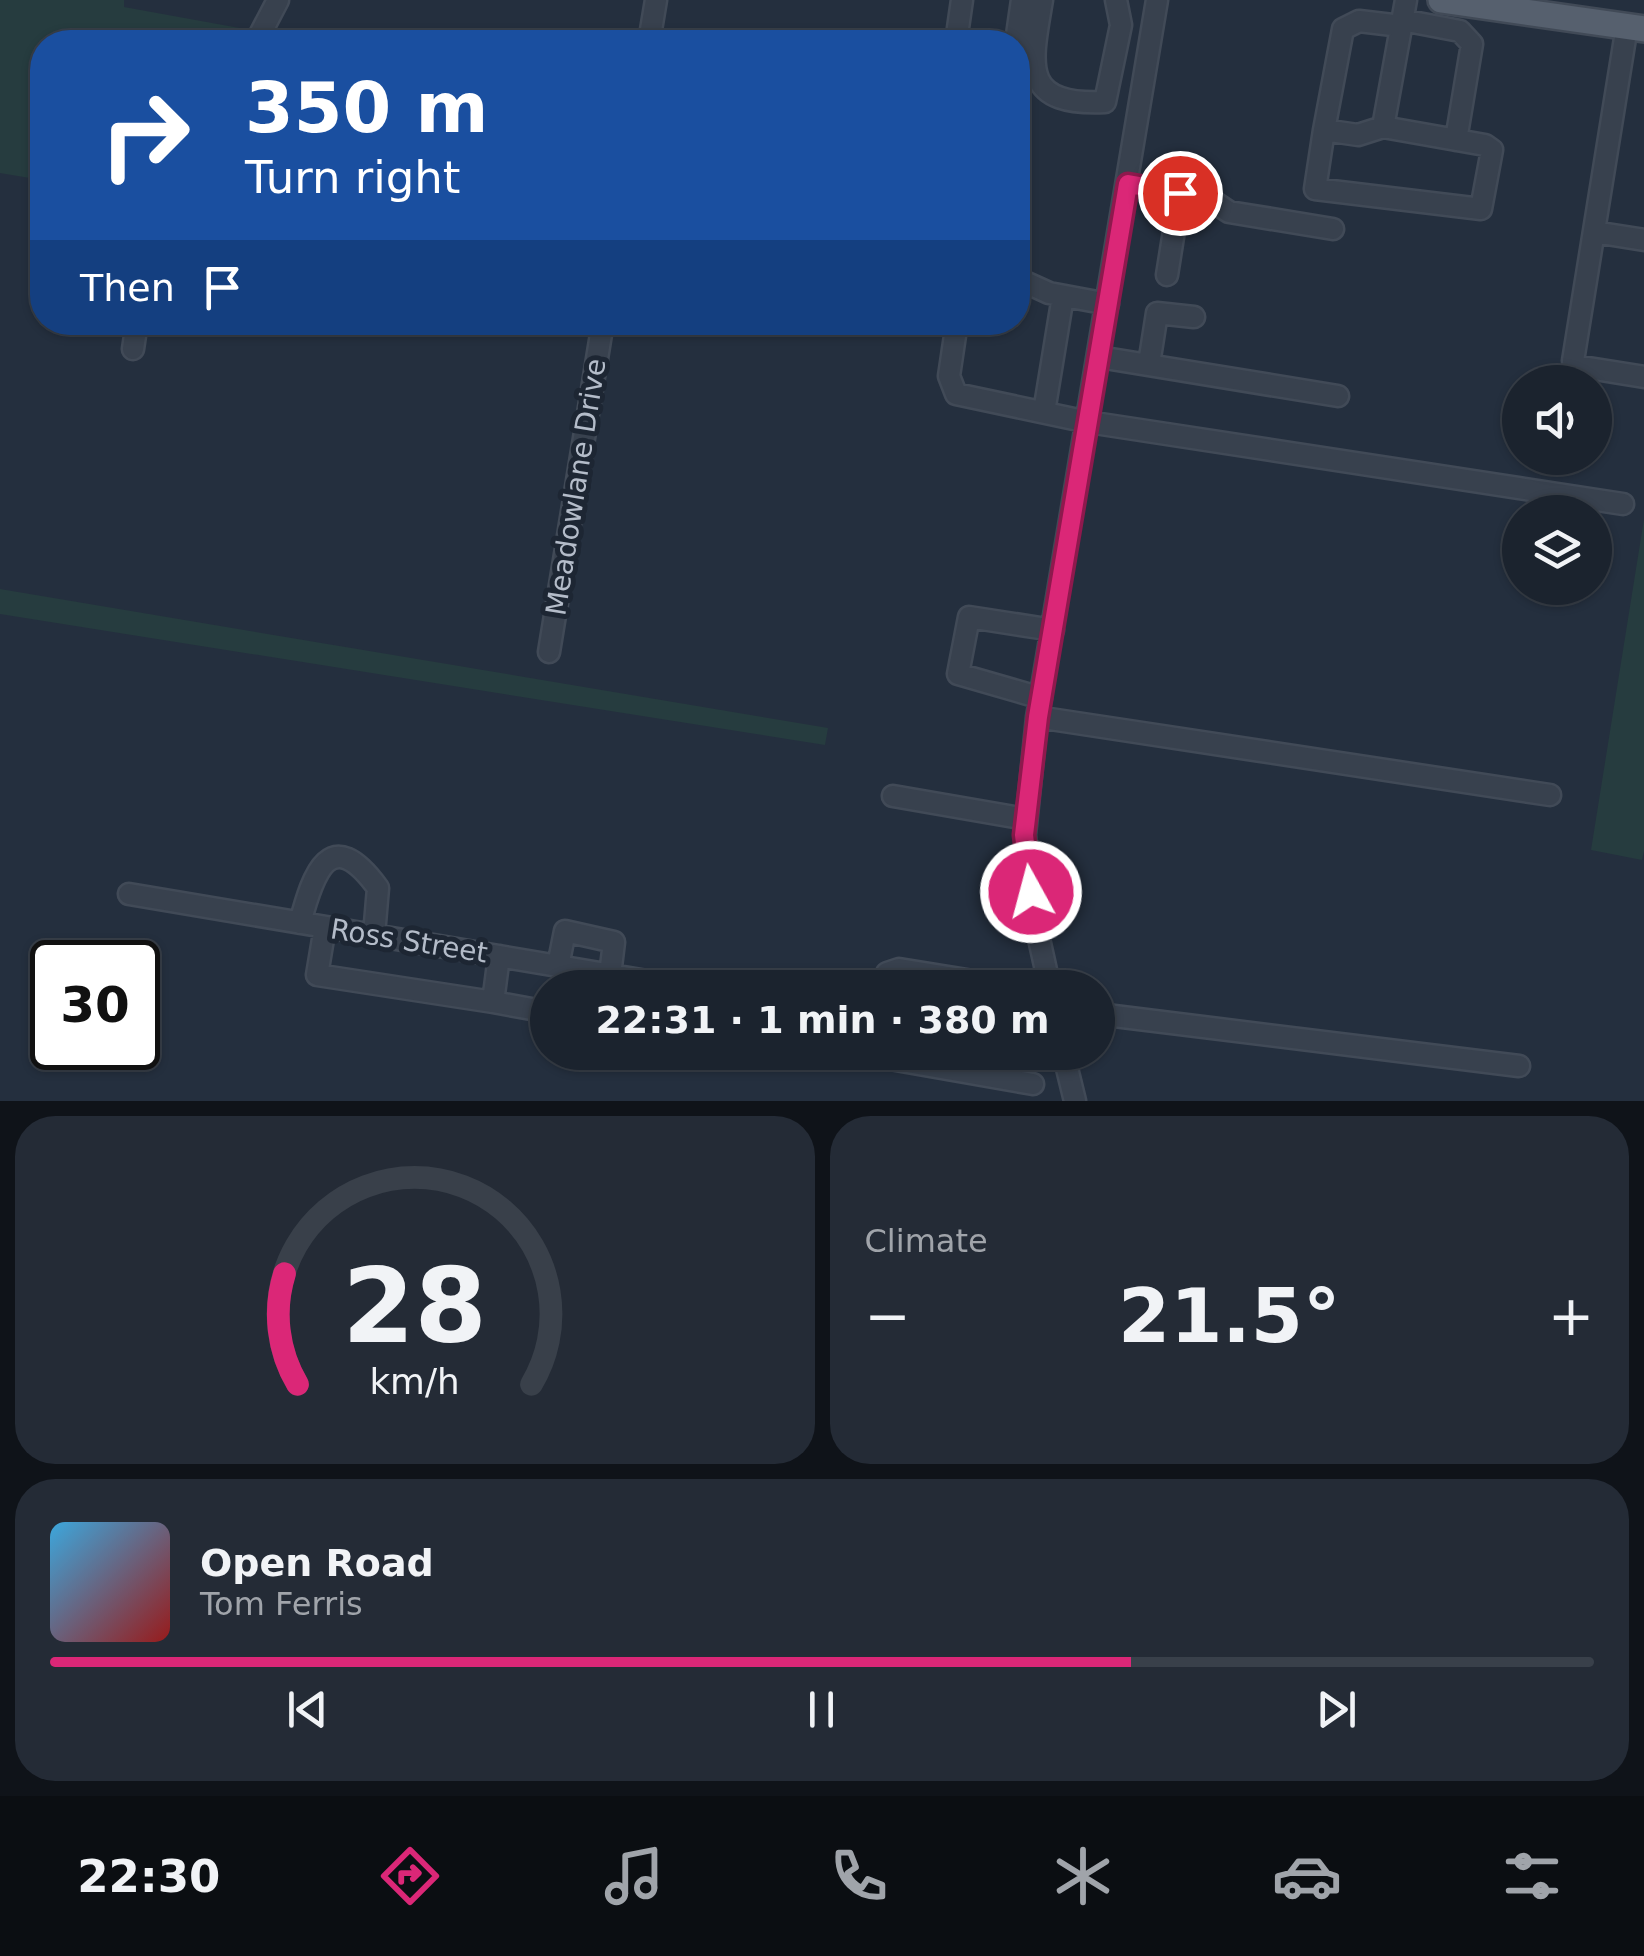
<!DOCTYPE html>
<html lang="en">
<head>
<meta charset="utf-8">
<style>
  body { margin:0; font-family:"DejaVu Sans",sans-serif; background:#242b36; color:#f1f3f6; height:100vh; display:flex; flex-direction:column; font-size:38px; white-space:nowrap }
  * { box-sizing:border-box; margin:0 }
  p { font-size:32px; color:#a0a4aa }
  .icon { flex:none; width:55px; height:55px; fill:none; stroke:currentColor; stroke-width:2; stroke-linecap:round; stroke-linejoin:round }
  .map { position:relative; height:1101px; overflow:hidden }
  .sheet { display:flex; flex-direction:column; gap:15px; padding:15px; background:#0f1319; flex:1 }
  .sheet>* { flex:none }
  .banner { position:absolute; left:30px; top:30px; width:1000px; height:305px; border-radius:40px; box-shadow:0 2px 8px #0004,0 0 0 2px #39404a; background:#1a4fa0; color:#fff; overflow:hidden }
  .controls { position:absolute; left:1502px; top:365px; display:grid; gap:20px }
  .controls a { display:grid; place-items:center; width:110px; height:110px; border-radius:50%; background:#1b232e; box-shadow:0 2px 8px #0004,0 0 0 2px #39404a; font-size:50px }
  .speed { position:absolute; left:30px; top:940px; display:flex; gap:20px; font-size:50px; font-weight:700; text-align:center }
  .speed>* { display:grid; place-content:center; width:130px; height:130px; border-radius:50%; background:#1b232e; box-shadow:0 2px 8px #0004,0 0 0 2px #39404a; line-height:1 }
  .speed .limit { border:5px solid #111; border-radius:15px; background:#fff; color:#111 }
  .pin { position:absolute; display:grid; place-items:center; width:85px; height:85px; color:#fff; margin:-42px; border:5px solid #fff; border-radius:50%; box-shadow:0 2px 10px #0007 }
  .me { position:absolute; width:110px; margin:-55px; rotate:353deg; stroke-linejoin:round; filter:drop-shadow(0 0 8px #0008) }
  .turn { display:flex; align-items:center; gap:35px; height:210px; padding:0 50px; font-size:45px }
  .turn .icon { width:130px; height:130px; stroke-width:2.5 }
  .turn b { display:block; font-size:70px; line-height:85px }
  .then { display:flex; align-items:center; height:95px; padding:0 50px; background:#0003; gap:20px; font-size:38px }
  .big { font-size:75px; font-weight:600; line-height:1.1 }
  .sheet .widget { flex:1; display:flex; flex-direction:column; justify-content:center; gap:15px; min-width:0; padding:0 35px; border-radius:40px; background:#242b36 }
  .sheet .dial { align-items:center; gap:0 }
  .dial svg { height:260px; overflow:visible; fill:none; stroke:#39404a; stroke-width:7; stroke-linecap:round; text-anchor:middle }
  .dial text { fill:#f1f3f6; stroke:none }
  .song { display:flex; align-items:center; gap:30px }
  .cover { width:120px; height:120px; border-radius:15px; background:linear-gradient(135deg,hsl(200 70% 55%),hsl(0 70% 35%)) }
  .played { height:10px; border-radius:5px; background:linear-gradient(90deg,#db2777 70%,#39404a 70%) }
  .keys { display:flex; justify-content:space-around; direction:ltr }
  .heat { display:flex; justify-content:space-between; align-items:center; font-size:55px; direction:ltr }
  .sheet .tiles { flex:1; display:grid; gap:15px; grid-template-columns:1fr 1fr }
  .widget:last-child { grid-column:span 2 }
  .trip { position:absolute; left:530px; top:970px; width:585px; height:100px; border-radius:50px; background:#1b232e; box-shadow:0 2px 8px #0004,0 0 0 2px #39404a; font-weight:600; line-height:100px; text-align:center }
  .tabs { display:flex; height:160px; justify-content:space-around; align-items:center; background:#0b0e12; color:#a0a4aa }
  .tabs .icon { width:70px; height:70px }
  .tabs .selected { color:#db2777 }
  .tabs b { font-size:45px; color:#f1f3f6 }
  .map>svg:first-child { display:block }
</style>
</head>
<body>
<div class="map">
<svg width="1644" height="1101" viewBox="0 0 1644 1101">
  <rect width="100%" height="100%" fill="#242f3e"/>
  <path fill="#263c3f" d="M0 0H124V7L262 32 256 42H42V180L0 173Z
    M1644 519V851L1642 860 1591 850Z
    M0 589 828 728 825 745 0 614Z"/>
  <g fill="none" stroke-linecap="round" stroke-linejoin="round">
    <defs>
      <path id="minor" d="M1042 0C1031 65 1020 106 1105 102L1121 25 1116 0
        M1402 20 1460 31 1472 44 1456 140
        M1401 26 1359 21 1343 29 1324 130 1358 135 1383 127 1406 0
        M1627 26 1573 361 1576 366 1644 377
        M256 42 278 0
        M649 42 656 0
        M956 42 962 0
        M1016 42 1022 0
        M1324 130 1315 189 1481 209 1492 150 1485 145 1383 127
        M1128 184 1208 198 1229 212 1333 229
        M1594 232 1644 240
        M1167 275 1180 193
        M1018 279 1049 293 1108 304
        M957 322 949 376 956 394 1088 422 1623 504
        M133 349 137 322
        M1099 357 1338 396
        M1149 364 1157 313 1194 317
        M1044 412 1063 296
        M549 652 603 322
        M1041 698 958 674 969 617 1053 630
        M1037 717 1550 795
        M893 796 1026 819
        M129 894 689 988
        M300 923C313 874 330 822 378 888L374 935
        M325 927 317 975 493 1002 499 956
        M558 966 565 931 614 942 610 975
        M881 988 887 973 899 969 967 980
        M1050 988 1035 921 1025 835 1037 717 1157 0
        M493 1002 548 1012
        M1098 1014 1519 1066
        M891 1052 890 1059 1033 1084
        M1063 1052 1075 1101"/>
      <path id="major" d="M1441 0 1644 29"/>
    </defs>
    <use href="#minor" stroke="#414a57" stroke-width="25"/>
    <use href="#major" stroke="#414a57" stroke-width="30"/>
    <use href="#minor" stroke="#38414e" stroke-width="20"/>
    <use href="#major" stroke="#56606e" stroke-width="25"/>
  </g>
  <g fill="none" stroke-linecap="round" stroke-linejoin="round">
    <defs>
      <path id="route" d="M1031 892 1024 835 1038 717 1128 184 1180 193"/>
    </defs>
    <use href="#route" stroke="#8e194d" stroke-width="25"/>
    <use href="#route" stroke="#db2777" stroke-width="18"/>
  </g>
  <g text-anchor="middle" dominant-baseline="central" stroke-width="10" stroke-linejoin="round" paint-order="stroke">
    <g font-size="28" fill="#b4bcc9" stroke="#1d2633">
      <text transform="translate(576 487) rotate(-81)">Meadowlane Drive</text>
      <text transform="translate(409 941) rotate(9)">Ross Street</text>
    </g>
  </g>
</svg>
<div class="controls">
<a><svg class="icon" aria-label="sound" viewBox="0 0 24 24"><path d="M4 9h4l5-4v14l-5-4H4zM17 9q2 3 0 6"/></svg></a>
<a><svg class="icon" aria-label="layers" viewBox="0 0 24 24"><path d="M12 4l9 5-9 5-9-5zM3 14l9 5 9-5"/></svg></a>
</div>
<div class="speed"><div class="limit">30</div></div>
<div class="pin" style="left:1180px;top:193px;background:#d93025"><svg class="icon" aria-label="arrive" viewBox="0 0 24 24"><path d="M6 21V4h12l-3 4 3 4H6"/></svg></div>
<svg class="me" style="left:1031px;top:892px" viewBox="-20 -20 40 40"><circle r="17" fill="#db2777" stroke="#fff" stroke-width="3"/><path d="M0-11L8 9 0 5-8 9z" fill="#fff"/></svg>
<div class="trip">22:31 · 1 min · 380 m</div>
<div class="banner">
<div class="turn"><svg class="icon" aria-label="right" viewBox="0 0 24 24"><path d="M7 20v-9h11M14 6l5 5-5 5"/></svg><div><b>350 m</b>Turn right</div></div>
<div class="then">Then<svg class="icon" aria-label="arrive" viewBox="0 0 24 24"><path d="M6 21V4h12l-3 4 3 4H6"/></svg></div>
</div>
</div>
<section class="sheet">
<div class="tiles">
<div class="widget dial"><svg viewBox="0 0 100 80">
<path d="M14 69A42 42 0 1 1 86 69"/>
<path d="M14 69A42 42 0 0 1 10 35" stroke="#db2777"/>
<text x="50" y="56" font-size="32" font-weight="700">28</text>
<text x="50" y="72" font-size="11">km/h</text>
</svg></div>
<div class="widget"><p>Climate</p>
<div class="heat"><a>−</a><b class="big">21.5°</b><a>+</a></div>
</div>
<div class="widget">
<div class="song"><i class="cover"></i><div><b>Open Road</b><p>Tom Ferris</p></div></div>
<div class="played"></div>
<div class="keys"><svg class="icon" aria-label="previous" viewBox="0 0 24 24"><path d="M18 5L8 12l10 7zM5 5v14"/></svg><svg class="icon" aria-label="pause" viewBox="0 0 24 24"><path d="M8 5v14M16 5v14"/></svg><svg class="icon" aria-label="next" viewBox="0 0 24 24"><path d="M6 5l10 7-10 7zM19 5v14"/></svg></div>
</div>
</div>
</section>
<nav class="tabs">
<b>22:30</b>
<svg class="icon selected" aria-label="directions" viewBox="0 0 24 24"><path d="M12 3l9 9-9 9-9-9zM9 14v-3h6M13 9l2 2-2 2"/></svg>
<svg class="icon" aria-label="music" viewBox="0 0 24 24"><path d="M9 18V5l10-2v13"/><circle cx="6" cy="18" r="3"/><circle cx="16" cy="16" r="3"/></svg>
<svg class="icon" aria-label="phone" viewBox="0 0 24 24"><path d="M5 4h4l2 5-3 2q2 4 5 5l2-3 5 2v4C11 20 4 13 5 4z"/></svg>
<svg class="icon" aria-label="climate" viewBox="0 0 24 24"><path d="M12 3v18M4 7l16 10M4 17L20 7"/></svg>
<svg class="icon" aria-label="car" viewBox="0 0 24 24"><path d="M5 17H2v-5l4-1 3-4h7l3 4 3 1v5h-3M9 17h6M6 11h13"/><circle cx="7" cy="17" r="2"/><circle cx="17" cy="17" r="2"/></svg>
<svg class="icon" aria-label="filters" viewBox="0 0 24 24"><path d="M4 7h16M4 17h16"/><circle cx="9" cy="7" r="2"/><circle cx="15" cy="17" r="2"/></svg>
</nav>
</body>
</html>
